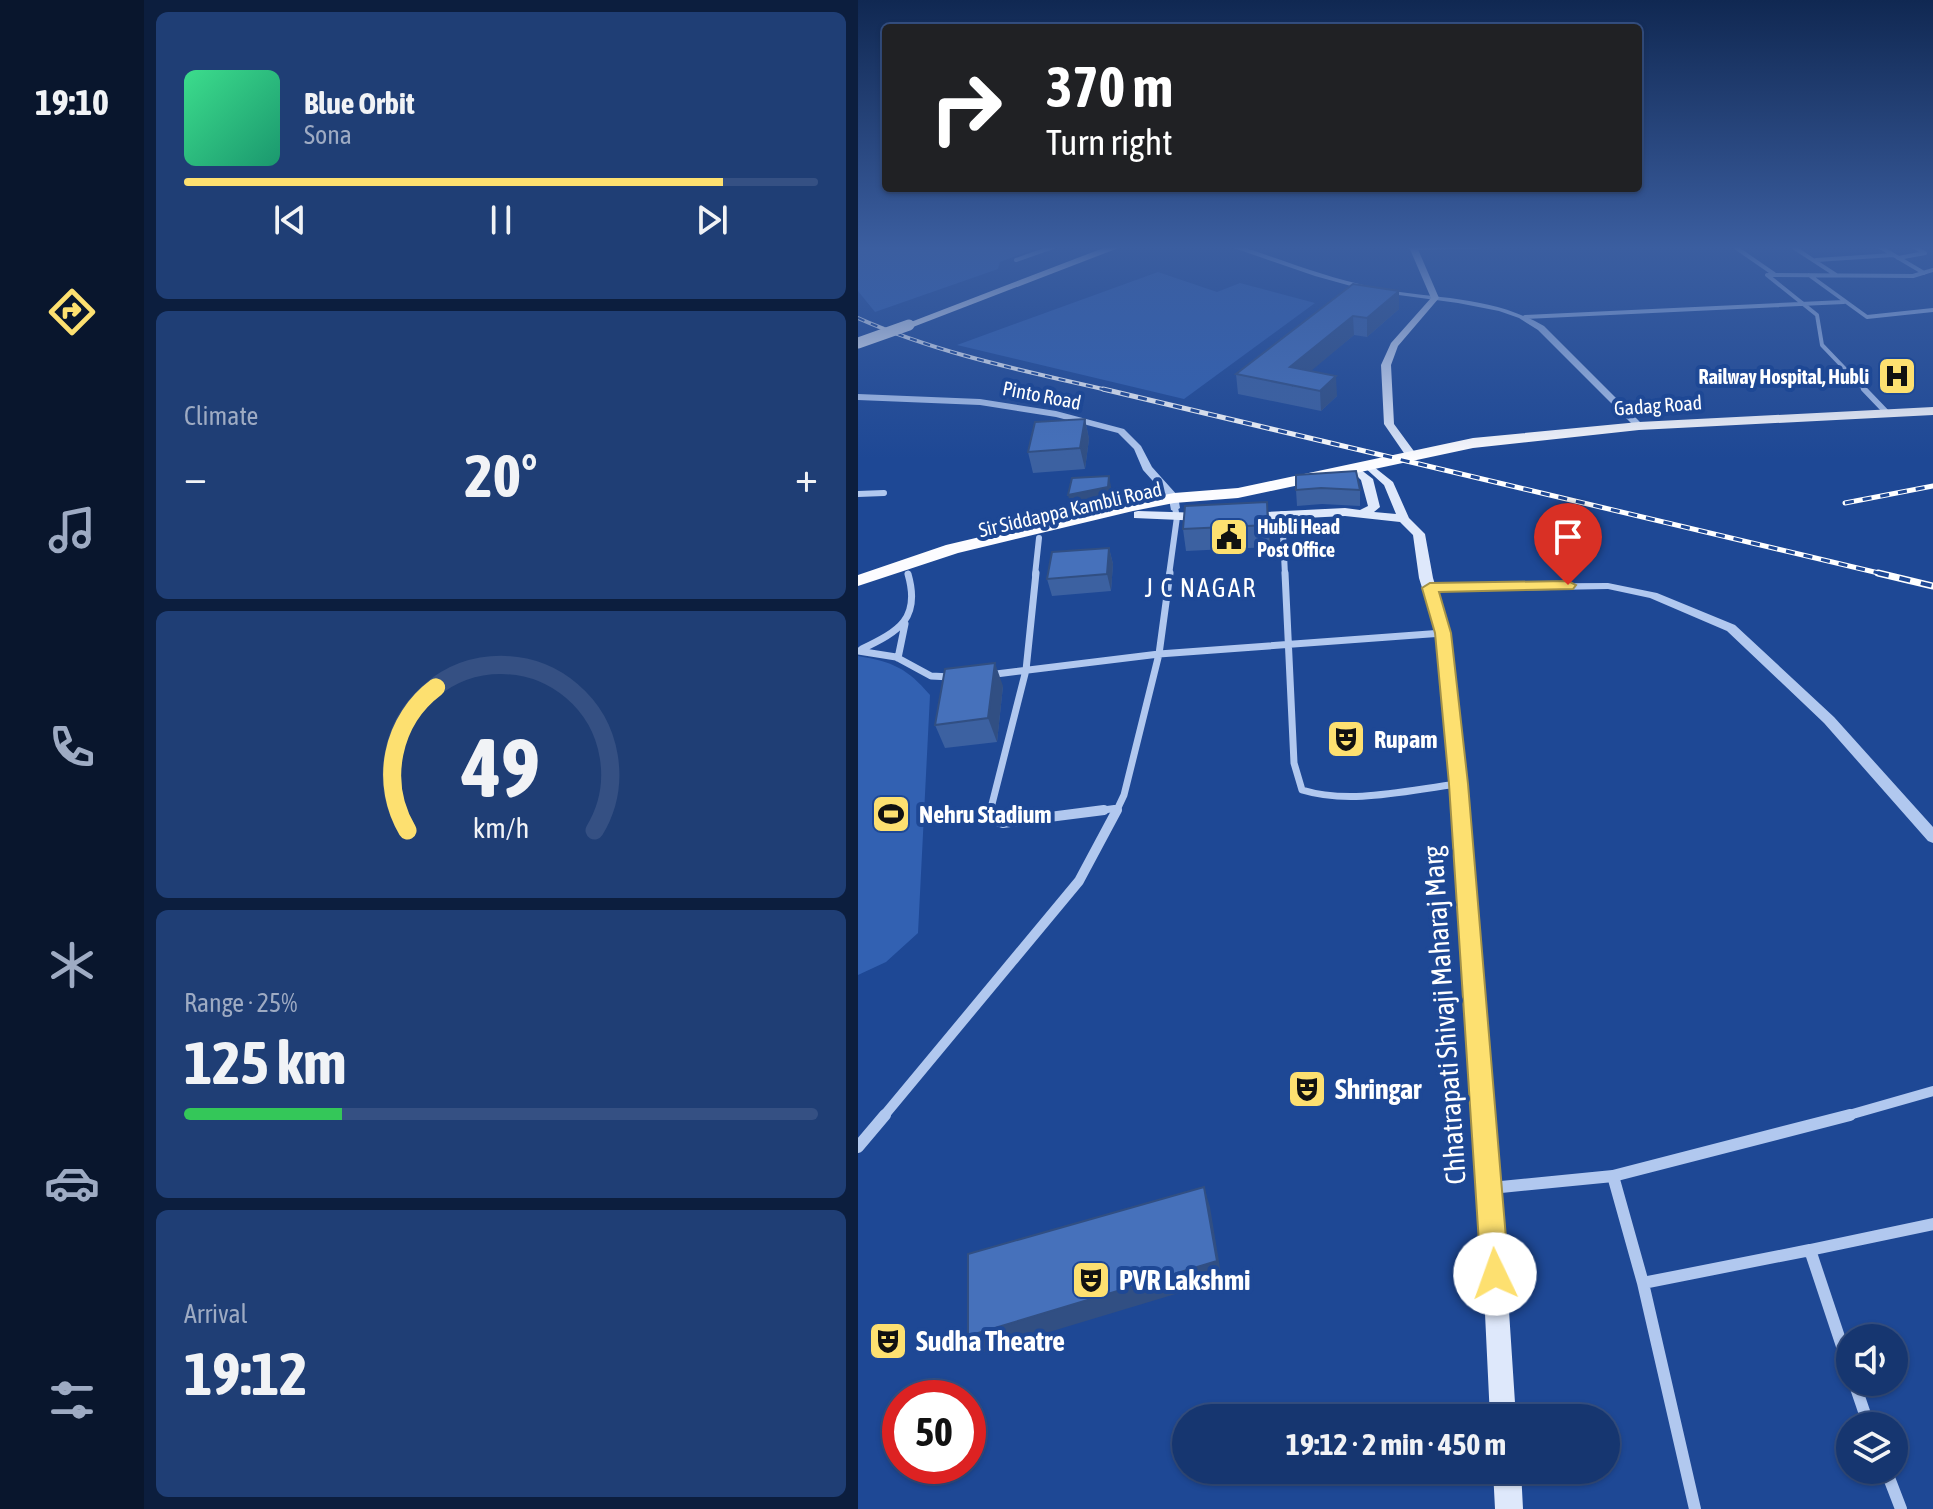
<!DOCTYPE html>
<html lang="en">
<head>
<meta charset="utf-8">
<style>
  body { margin:0; font-family:"Asap Condensed",sans-serif; background:#1f3e75; color:#f1f3f6; height:100vh; display:flex; flex-direction:column; font-size:30px; white-space:nowrap }
  * { box-sizing:border-box; margin:0 }
  p { font-size:26px; color:#9eabc3 }
  .icon { flex:none; width:44px; height:44px; fill:none; stroke:currentColor; stroke-width:2; stroke-linecap:round; stroke-linejoin:round }
  .map { position:relative; flex:1; overflow:hidden }
  .side { display:flex; flex-direction:column; gap:12px; padding:12px; background:#0c1e3e; width:714px }
  .side>* { flex:none }
  .hud { position:absolute; left:24px; top:24px; width:760px; height:168px; border-radius:8px; box-shadow:0 2px 6px #0004,0 0 0 2px #355083; background:#202124; color:#fff; overflow:hidden }
  .fabs { position:absolute; left:978px; top:1324px; display:grid; gap:16px }
  .fabs a { display:grid; place-items:center; width:72px; height:72px; border-radius:50%; background:#163670; box-shadow:0 2px 6px #0004,0 0 0 2px #355083; font-size:40px }
  .speed { position:absolute; left:24px; top:1380px; display:flex; gap:16px; font-size:40px; font-weight:700; text-align:center }
  .speed>* { display:grid; place-content:center; width:104px; height:104px; border-radius:50%; background:#163670; box-shadow:0 2px 6px #0004,0 0 0 2px #355083; line-height:1 }
  .speed .limit { border:12px solid #d22; background:#fff; color:#111 }
  .pin { position:absolute; display:grid; place-items:center; width:68px; height:68px; color:#fff; margin:-82px -34px; border-radius:50% 50% 50% 0; rotate:-45deg; box-shadow:0 0 8px #0007 }
  .pin .icon { rotate:45deg }
  .me { position:absolute; width:88px; margin:-44px; rotate:357deg; stroke-linejoin:round; filter:drop-shadow(0 0 6px #0008) }
  .turn { display:flex; align-items:center; gap:28px; height:168px; padding:0 32px; font-size:36px }
  .turn .icon { width:104px; height:104px; stroke-width:2.5 }
  .turn b { display:block; font-size:56px; line-height:68px }
  .big { font-size:60px; font-weight:700; line-height:1.1 }
  .side .card { flex:1; display:flex; flex-direction:column; justify-content:center; gap:12px; min-width:0; padding:0 28px; border-radius:12px; background:#1f3e75 }
  .side .dial { align-items:center; gap:0 }
  .dial svg { height:208px; overflow:visible; fill:none; stroke:#355083; stroke-width:7; stroke-linecap:round; text-anchor:middle }
  .dial text { fill:#f1f3f6; stroke:none }
  .song { display:flex; align-items:center; gap:24px }
  .cover { width:96px; height:96px; border-radius:12px; background:linear-gradient(135deg,hsl(150 70% 55%),hsl(160 70% 35%)) }
  .played { height:8px; border-radius:4px; background:linear-gradient(90deg,#fde070 85%,#355083 85%) }
  .keys { display:flex; justify-content:space-around; direction:ltr }
  .heat { display:flex; justify-content:space-between; align-items:center; font-size:44px; direction:ltr }
  .charge { height:12px; border-radius:6px; background:linear-gradient(90deg,#34c759 25%,#355083 0) }
  .trip { position:absolute; left:314px; top:1404px; width:448px; height:80px; border-radius:40px; background:#163670; box-shadow:0 2px 6px #0004,0 0 0 2px #355083; font-weight:700; line-height:80px; text-align:center }
  main { display:flex; flex:1; min-height:0 }
  .tabs { display:flex; flex-direction:column; width:144px; justify-content:space-around; align-items:center; background:#09162d; color:#9eabc3 }
  .tabs .icon { width:56px; height:56px }
  .tabs .current { color:#fde070 }
  .tabs b { font-size:36px; color:#f1f3f6 }
  .map>svg:first-child { display:block }
</style>
</head>
<body>
<main>
<nav class="tabs">
<b>19:10</b>
<svg class="icon current" aria-label="directions" viewBox="0 0 24 24"><path d="M12 3l9 9-9 9-9-9zM9 14v-3h6M13 9l2 2-2 2"/></svg>
<svg class="icon" aria-label="music" viewBox="0 0 24 24"><path d="M9 18V5l10-2v13"/><circle cx="6" cy="18" r="3"/><circle cx="16" cy="16" r="3"/></svg>
<svg class="icon" aria-label="phone" viewBox="0 0 24 24"><path d="M5 4h4l2 5-3 2q2 4 5 5l2-3 5 2v4C11 20 4 13 5 4z"/></svg>
<svg class="icon" aria-label="climate" viewBox="0 0 24 24"><path d="M12 3v18M4 7l16 10M4 17L20 7"/></svg>
<svg class="icon" aria-label="car" viewBox="0 0 24 24"><path d="M5 17H2v-5l4-1 3-4h7l3 4 3 1v5h-3M9 17h6M6 11h13"/><circle cx="7" cy="17" r="2"/><circle cx="17" cy="17" r="2"/></svg>
<svg class="icon" aria-label="filters" viewBox="0 0 24 24"><path d="M4 7h16M4 17h16"/><circle cx="9" cy="7" r="2"/><circle cx="15" cy="17" r="2"/></svg>
</nav>
<section class="side">
<div class="card">
<div class="song"><i class="cover"></i><div><b>Blue Orbit</b><p>Sona</p></div></div>
<div class="played"></div>
<div class="keys"><svg class="icon" aria-label="previous" viewBox="0 0 24 24"><path d="M18 5L8 12l10 7zM5 5v14"/></svg><svg class="icon" aria-label="pause" viewBox="0 0 24 24"><path d="M8 5v14M16 5v14"/></svg><svg class="icon" aria-label="next" viewBox="0 0 24 24"><path d="M6 5l10 7-10 7zM19 5v14"/></svg></div>
</div>
<div class="card"><p>Climate</p>
<div class="heat"><a>−</a><b class="big">20°</b><a>+</a></div>
</div>
<div class="card dial"><svg viewBox="0 0 100 80">
<path d="M14 69A42 42 0 1 1 86 69"/>
<path d="M14 69A42 42 0 0 1 25 14" stroke="#fde070"/>
<text x="50" y="56" font-size="32" font-weight="700">49</text>
<text x="50" y="72" font-size="11">km/h</text>
</svg></div>
<div class="card"><p>Range · 25%</p><b class="big">125 km</b><div class="charge"></div></div>
<div class="card"><p>Arrival</p><b class="big">19:12</b></div>
</section>
<div class="map">
<svg width="1075" height="1509" viewBox="0 0 1075 1509">
  <rect width="100%" height="100%" fill="#1e4895"/>
  <path fill="#3261b2" d="M0 247H182L142 262 140 269 17 312 0 291Z
    M300 272 359 292 382 283 457 303 326 399 99 345Z
    M0 656C35 662 49 668 72 695L60 933 28 962 0 975Z"/>
  <g fill="none" stroke-linecap="round" stroke-linejoin="round">
    <path stroke="#b1c8ef" stroke-width="4" d="M877 247 916 274
      M935 247 978 275
      M1022 247 1066 273
      M556 248 619 247
      M1040 258 1067 253 1056 247
      M158 260 195 247
      M958 260 1035 255
      M909 275 959 315 964 345 1008 391
      M910 275 1055 276 1075 270
      M951 275 1009 317 1075 310
      M667 317 986 302"/>
    <path stroke="#b1c8ef" stroke-width="6" d="M1006 389 1029 413
      M0 494 26 493
      M424 514 427 575
      M177 575 181 538
      M311 575 319 517 317 508"/>
    <path stroke="#b1c8ef" stroke-width="7" d="M427 573 436 763 444 790C493 805 550 790 600 784
      M4 649C41 631 63 619 50 574
      M0 651 38 657 73 676 93 677
      M40 658 47 624
      M130 675 301 654 585 633
      M132 812 168 670 178 573
      M231 812 260 808
      M258 812 266 795 301 654 312 573"/>
    <path stroke="#b1c8ef" stroke-width="10" d="M133 810 136 820 145 823 246 810
      M25 1117 221 881 259 810
      M984 1117 1075 1091"/>
    <path stroke="#b1c8ef" stroke-width="12" d="M0 1147 27 1115
      M755 1176 785 1283 837 1509
      M633 1188 755 1176 992 1115
      M785 1283 952 1250
      M992 1370 952 1250 1075 1224
      M996 1382 1011 1426
      M1028 1470 1043 1509"/>
    <path fill="#b1c8ef" fill-rule="evenodd" d="M373 247H385C427 261 470 278 514 287 574 300 630 294 686 326L786 426 778 428 680 330 661 318 641 311 600 303 511 291 457 276Z
      M0 394 122 399 198 411 266 429 283 446 294 467 320 496 322 508 317 511 313 510 311 499 285 470 276 449 260 433 198 417 122 405 0 400Z
      M750 583 799 593 877 625 976 717 1075 827V843L1070 841 966 723 869 631 792 598 750 589 572 592 566 588 572 584Z"/>
    <path fill="#dee8fb" fill-rule="evenodd" d="M551 247H559L581 298 540 346 533 365 536 424 558 454 552 457 548 456 526 424 523 365 533 343 573 298Z
      M511 463 535 482 551 518 567 534 575 578 592 633 608 784 643 1188 658 1418H632L621 1188 592 784 578 633 561 578 555 535 542 522 487 516 389 521 383 517 389 513 487 508 502 510 510 506 503 480 492 469 498 466 515 479 522 507 516 512 538 514 526 485 505 466Z
      M280 511 345 513 351 517 345 521 276 518V512Z
      M635 1470H663L665 1509H637Z"/>
    <path fill="#f8faff" fill-rule="evenodd" d="M248 247H263L55 327 45 325Z"/>
    <path fill="#fcfcff" fill-rule="evenodd" d="M1075 407V415L781 430 615 448 380 498 316 503 275 511 100 553 0 586V575L88 545 275 501 316 493 380 488 615 438 781 422Z"/>
    <defs>
      <path id="rail-far2" d="M0 318C81 354 167 371 253 391"/>
      <path id="rail-far1" d="M245 389 1029 575
        M987 503 1075 486"/>
      <path id="rail" d="M1020 573 1075 586"/>
    </defs>
    <use href="#rail-far2" stroke="#fff" stroke-width="4"/>
    <use href="#rail-far1" stroke="#fff" stroke-width="5"/>
    <use href="#rail" stroke="#fff" stroke-width="7"/>
    <use href="#rail-far2" stroke="#1e4895" stroke-width="2" stroke-dasharray="7" stroke-linecap="butt"/>
    <use href="#rail-far1" stroke="#1e4895" stroke-width="3" stroke-dasharray="9" stroke-linecap="butt"/>
    <use href="#rail" stroke="#1e4895" stroke-width="4" stroke-dasharray="11" stroke-linecap="butt"/>
    <path stroke="#f8faff" stroke-width="11" d="M0 343 51 325"/>
  </g>
  <path fill="#3c61a1" d="M495 284 541 309 509 337 496 335 452 371 479 396 463 411 380 394 378 374Z
    M227 419 231 439 227 469 175 473 170 452Z
    M498 471 502 490V506L464 504 439 506 438 490Z
    M412 523V547L328 551 325 529Z
    M251 548 255 564 253 591 194 596 189 579Z
    M145 686 139 742 87 748 77 725Z"/>
  <path fill="#314f83" d="M541 291V309L509 337V318Z
    M495 316 496 335 434 387 432 367Z
    M478 376 479 396 463 411 462 391Z
    M227 419 231 439 227 469 222 448Z
    M251 476 254 492 253 503 214 511 210 495Z
    M409 502 412 523V547L410 525Z
    M251 548 255 564 253 591 249 574Z
    M137 663 145 686 139 742 130 718Z
    M346 1187 352 1207 364 1280 125 1352 110 1336Z"/>
  <path fill="#4671bb" stroke="#314f83" stroke-width="2" d="M495 284 541 291 509 318 495 316 432 367 478 376 462 391 378 374Z
    M227 419 222 448 170 452 177 422Z
    M498 471 502 490 463 488 438 490V475Z
    M251 476 250 487 210 495 214 478Z
    M409 502 410 525 325 529 327 506Z
    M251 548 249 574 189 579 194 552Z
    M137 663 130 718 77 725 87 669Z
    M346 1187 359 1261 110 1336V1254Z"/>
  <linearGradient id="sky" x2="0" y2="1"><stop stop-color="#102852"/><stop offset="0.54" stop-color="#3b5ea0"/><stop offset="1" stop-color="#3b5ea0" stop-opacity="0"/></linearGradient>
  <rect width="1075" height="459" fill="url(#sky)"/>
  <path fill="#fde070" stroke="#a49249" stroke-width="2" d="M710 581 718 585 715 589 581 592 593 633 610 784 651 1274 647 1284 637 1288 627 1284 623 1274 591 784 577 633 564 588 572 583Z"/>
  <defs>
    <symbol id="hospital-square" viewBox="-11 -11 22 22"><rect x="-9" y="-9" width="18" height="18" rx="4" fill="#fde070" stroke="#1e4895"/><path d="M-5-5h3v3.5h4V-5h3V5h-3V1.5h-4V5h-3Z" fill="#111"/></symbol>
    <symbol id="civic-square" viewBox="-11 -11 22 22"><rect x="-9" y="-9" width="18" height="18" rx="4" fill="#fde070" stroke="#1e4895"/><path d="M-.6-6.5H3V-4.5H.6V-3L4-1V1h2V6H-6V1h2V-1L-.6-3ZM-1.2 2.5V6h2.4V2.5Z" fill="#111"/></symbol>
    <symbol id="theatre-square" viewBox="-11 -11 22 22"><rect x="-9" y="-9" width="18" height="18" rx="4" fill="#fde070" stroke="#1e4895"/><path d="M-5-5.5Q0-4 5-5.5V0Q5 5 0 6Q-5 5-5 0ZM-3.3-2.5H-1v1.5H-3.3ZM1-2.5H3.3v1.5H1ZM-2.8 1Q0 5.5 2.8 1Z" fill="#111"/></symbol>
    <symbol id="stadium-square" viewBox="-11 -11 22 22"><rect x="-9" y="-9" width="18" height="18" rx="4" fill="#fde070" stroke="#1e4895"/><path d="M0-5a6.5 5 0 1 0 0 10a6.5 5 0 1 0 0-10ZM-3.5-1.8h7v3.6h-7Z" fill="#111"/></symbol>
  </defs>
  <g fill-rule="evenodd">
    <use href="#hospital-square" x="1017" y="354" width="44" height="44"/>
    <use href="#civic-square" x="349" y="515" width="44" height="44"/>
    <use href="#theatre-square" x="466" y="717" width="44" height="44"/>
    <use href="#stadium-square" x="11" y="792" width="44" height="44"/>
    <use href="#theatre-square" x="427" y="1067" width="44" height="44"/>
    <use href="#theatre-square" x="211" y="1258" width="44" height="44"/>
    <use href="#theatre-square" x="8" y="1319" width="44" height="44"/>
  </g>
  <g text-anchor="middle" dominant-baseline="central" stroke-width="8" stroke-linejoin="round" paint-order="stroke">
    <g font-size="20" font-weight="bold" fill="#fff" stroke="#1e4895" text-anchor="end">
      <text x="1011" y="376">Railway Hospital, Hubli</text>
      <text x="399" y="526" text-anchor="start">Hubli Head<tspan x="399" dy="23">Post Office</tspan></text>
    </g>
    <g font-size="20" fill="#fff" stroke="#1e4895">
      <text transform="translate(184 395) rotate(11)">Pinto Road</text>
      <text transform="translate(800 405) rotate(-4)">Gadag Road</text>
      <text transform="translate(212 509) rotate(-13)">Sir Siddappa Kambli Road</text>
    </g>
    <g font-size="24" font-weight="bold" fill="#fff" stroke="#1e4895" text-anchor="start">
      <text x="516" y="739">Rupam</text>
      <text x="61" y="814">Nehru Stadium</text>
    </g>
    <g font-size="26" letter-spacing="2" fill="#fff" stroke="#1e4895">
      <text x="343" y="588">J C NAGAR</text>
    </g>
    <g font-size="28" fill="#fff" stroke="#1e4895">
      <text transform="translate(586 1015) rotate(-94)">Chhatrapati Shivaji Maharaj Marg</text>
    </g>
    <g font-size="28" font-weight="bold" fill="#fff" stroke="#1e4895" text-anchor="start">
      <text x="477" y="1089">Shringar</text>
      <text x="261" y="1280">PVR Lakshmi</text>
      <text x="58" y="1341">Sudha Theatre</text>
    </g>
  </g>
</svg>
<div class="fabs">
<a><svg class="icon" aria-label="sound" viewBox="0 0 24 24"><path d="M4 9h4l5-4v14l-5-4H4zM17 9q2 3 0 6"/></svg></a>
<a><svg class="icon" aria-label="layers" viewBox="0 0 24 24"><path d="M12 4l9 5-9 5-9-5zM3 14l9 5 9-5"/></svg></a>
</div>
<div class="speed"><div class="limit">50</div></div>
<div class="pin" style="left:710px;top:585px;background:#d93025"><svg class="icon" aria-label="arrive" viewBox="0 0 24 24"><path d="M6 21V4h12l-3 4 3 4H6"/></svg></div>
<svg class="me" style="left:637px;top:1274px" viewBox="-20 -20 40 40"><circle r="19" fill="#fff"/><path d="M0-13L10 11 0 6-10 11z" fill="#fde070"/></svg>
<div class="trip">19:12 · 2 min · 450 m</div>
<div class="hud">
<div class="turn"><svg class="icon" aria-label="right" viewBox="0 0 24 24"><path d="M7 20v-9h11M14 6l5 5-5 5"/></svg><div><b>370 m</b>Turn right</div></div>
</div>
</div>
</main>
</body>
</html>
